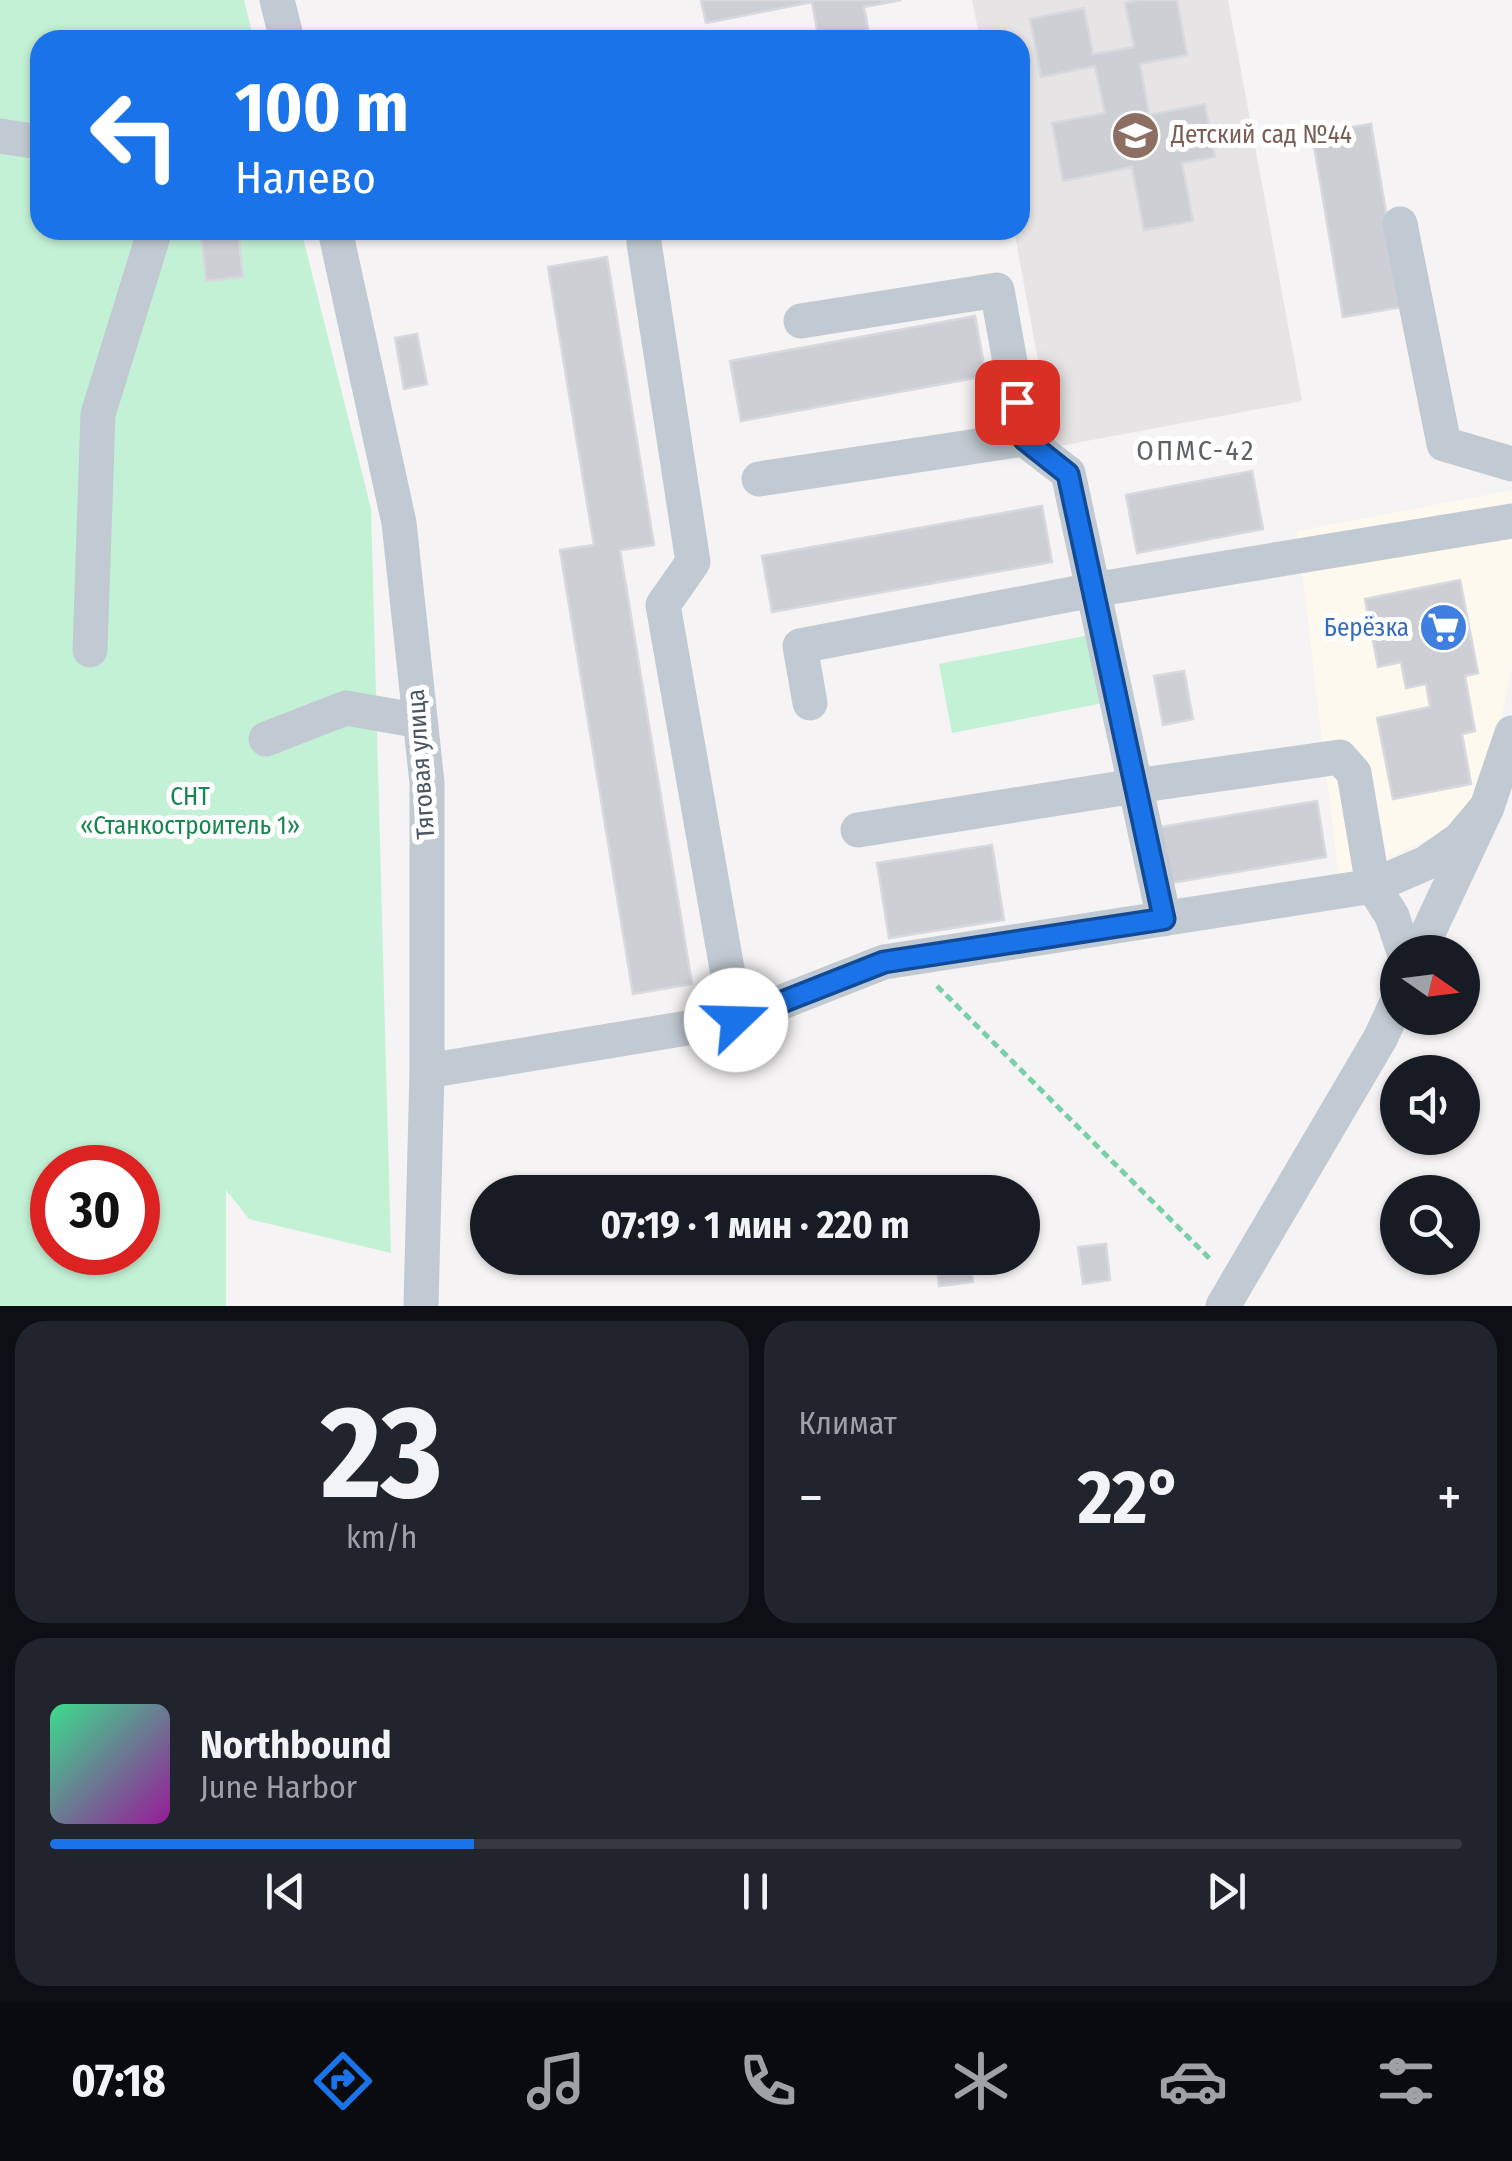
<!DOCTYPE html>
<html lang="ru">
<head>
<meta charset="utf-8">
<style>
  body { margin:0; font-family:"Fira Sans Condensed",sans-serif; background:#20242c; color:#f1f3f6; height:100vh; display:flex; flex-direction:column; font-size:38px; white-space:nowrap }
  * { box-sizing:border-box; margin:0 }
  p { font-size:32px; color:#9ea1a6 }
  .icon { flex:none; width:55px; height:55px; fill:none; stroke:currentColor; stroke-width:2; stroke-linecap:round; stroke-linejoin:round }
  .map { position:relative; height:1306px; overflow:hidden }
  .drawer { display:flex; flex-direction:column; gap:15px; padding:15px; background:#0d0f14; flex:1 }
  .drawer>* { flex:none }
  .hud { position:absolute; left:30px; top:30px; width:1000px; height:210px; border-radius:30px; box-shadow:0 2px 8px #0004; background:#1a73e8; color:#fff; overflow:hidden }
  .needle { width:65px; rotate:104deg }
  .buttons { position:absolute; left:1380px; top:935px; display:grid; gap:20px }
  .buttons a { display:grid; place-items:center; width:100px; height:100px; border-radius:50%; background:#171b24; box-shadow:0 2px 8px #0004; font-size:50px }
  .speed { position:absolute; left:30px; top:1145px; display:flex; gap:20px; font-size:50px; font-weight:700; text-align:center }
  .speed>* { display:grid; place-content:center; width:130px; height:130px; border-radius:50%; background:#171b24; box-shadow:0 2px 8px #0004; line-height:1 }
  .speed .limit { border:15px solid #d22; background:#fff; color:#111 }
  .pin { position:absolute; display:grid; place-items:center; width:85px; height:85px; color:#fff; margin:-42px; border-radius:20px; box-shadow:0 5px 15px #0006 }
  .me { position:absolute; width:110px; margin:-55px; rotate:69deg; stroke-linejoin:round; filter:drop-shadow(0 0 8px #0008) }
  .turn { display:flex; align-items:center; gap:35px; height:210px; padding:0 40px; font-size:45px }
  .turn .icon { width:130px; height:130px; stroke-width:2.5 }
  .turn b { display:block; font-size:70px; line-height:85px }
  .big { font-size:75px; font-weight:700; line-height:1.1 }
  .drawer .widget { flex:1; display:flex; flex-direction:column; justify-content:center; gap:15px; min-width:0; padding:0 35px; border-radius:30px; background:#20242c }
  .drawer .dial { align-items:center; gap:0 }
  .dial b { font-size:130px; line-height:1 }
  .song { display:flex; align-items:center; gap:30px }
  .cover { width:120px; height:120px; border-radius:15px; background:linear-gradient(135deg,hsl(150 70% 55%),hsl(300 70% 35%)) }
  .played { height:10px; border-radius:5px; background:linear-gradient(90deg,#1a73e8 30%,#363941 30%) }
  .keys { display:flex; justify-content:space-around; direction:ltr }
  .heat { display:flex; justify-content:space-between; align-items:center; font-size:55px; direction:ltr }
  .drawer .tiles { flex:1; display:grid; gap:15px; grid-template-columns:1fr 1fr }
  .widget:last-child { grid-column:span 2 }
  .trip { position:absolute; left:470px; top:1175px; width:570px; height:100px; border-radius:50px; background:#171b24; box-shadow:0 2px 8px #0004; font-weight:700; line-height:100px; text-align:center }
  .tab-bar { display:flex; height:160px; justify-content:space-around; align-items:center; background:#090b0e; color:#9ea1a6 }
  .tab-bar .icon { width:70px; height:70px }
  .tab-bar .current { color:#1a73e8 }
  .tab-bar b { font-size:45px; color:#f1f3f6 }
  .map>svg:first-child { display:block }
</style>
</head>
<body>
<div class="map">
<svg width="1512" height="1306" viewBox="0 0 1512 1306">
  <rect width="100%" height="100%" fill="#f5f3f3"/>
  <path fill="#fdf9ef" d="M1512 490V667L1490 775 1451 829 1339 880 1297 531Z"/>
  <path fill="#e6e4e5" d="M972 0H1228L1302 401 1054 447 1014 230H1020V40H980Z"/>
  <path fill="#c3f1d5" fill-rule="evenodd" d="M0 0H244L254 40H40V230H301L371 509 391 1253 249 1219 226 1190V1306H0ZM52 1168H138V1252H52Z
    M1090 635 1103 703 952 733 939 664Z"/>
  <path fill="#cdcfd5" stroke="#d7d9de" stroke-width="2.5" d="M701 0H901L864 7 870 40H819L812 2 706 23Z
    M1139 0H1177L1187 55 1140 64 1149 115 1205 104 1215 157 1182 163 1193 221 1144 230 1132 167 1063 181 1052 123 1105 113 1095 66 1041 77 1030 19 1084 8 1093 54 1134 47 1125 3Z
    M1371 124 1402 307 1343 317 1312 134Z
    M238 231 243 277 206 281 201 235Z
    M607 257 654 545 620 550 692 984 633 994 560 550 594 545 548 267Z
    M975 316 986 376 741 421 730 361Z
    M417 334 427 384 404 389 395 338Z
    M1252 471 1263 529 1137 553 1126 495Z
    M1042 506 1052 562 772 612 762 556Z
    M1460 580 1478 673 1465 676 1475 731 1462 734 1471 784 1393 799 1377 718 1430 707 1426 684 1406 688 1401 662 1378 667 1365 599Z
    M1184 671 1193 719 1163 725 1154 676Z
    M1317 801 1326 857 1170 883 1161 827Z
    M992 845 1004 920 889 938 877 863Z
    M1106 1244 1110 1280 1083 1284 1078 1247Z
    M936 1258H970L973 1282 939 1286Z"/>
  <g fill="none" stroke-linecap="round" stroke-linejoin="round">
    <path stroke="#7ad0a6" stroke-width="5" stroke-dasharray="8 5" stroke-linecap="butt" d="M937 986 1212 1261"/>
    <path stroke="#c1cad2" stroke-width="35" d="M277 0 287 40
      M0 136 40 142
      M1400 224 1444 444 1512 464
      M335 230 399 523 427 783V1071L421 1306
      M644 243 693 562 663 605 736 1020
      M801 321 997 290 1024 439
      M759 479 1024 439 1068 473 1164 919
      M90 650 98 414 155 230
      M810 703 800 646 1093 590 1512 521
      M266 739 346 708 420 721
      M858 830 1135 786 1340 757 1354 773 1373 886 1392 916 1404 952
      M1419 952 1487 807 1512 733
      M427 1071 736 1020 884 962 1373 886 1426 863 1460 839 1487 807
      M1223 1306 1381 1037 1398 1000"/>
  </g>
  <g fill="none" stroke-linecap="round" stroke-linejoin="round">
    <defs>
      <path id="route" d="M736 1020 884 962 1164 919 1068 474 1024 439 1017 402"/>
    </defs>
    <use href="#route" stroke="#114b97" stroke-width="25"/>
    <use href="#route" stroke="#1a73e8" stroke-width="18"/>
  </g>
  <defs>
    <symbol id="school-disc" viewBox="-11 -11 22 22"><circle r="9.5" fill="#8d6e63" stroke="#fff"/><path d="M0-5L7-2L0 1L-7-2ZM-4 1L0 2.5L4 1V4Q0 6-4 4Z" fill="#fff"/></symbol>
    <symbol id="supermarket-disc" viewBox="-11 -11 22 22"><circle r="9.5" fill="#3f7fe0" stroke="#fff"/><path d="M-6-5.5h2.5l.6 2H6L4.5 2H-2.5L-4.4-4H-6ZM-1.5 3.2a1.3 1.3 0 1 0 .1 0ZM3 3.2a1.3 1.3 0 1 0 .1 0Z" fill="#fff"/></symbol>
  </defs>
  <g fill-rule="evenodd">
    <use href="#school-disc" x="1108" y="108" width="55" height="55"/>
    <use href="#supermarket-disc" x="1416" y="600" width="55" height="55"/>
  </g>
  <g text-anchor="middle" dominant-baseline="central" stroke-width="10" stroke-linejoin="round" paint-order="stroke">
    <g font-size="25" fill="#785e54" stroke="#fff" text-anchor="start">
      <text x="1171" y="135">Детский сад №44</text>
    </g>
    <g font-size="25" fill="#366cbe" stroke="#fff" text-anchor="end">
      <text x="1409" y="628">Берёзка</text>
    </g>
    <g font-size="25" fill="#4a5661" stroke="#fff">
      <text transform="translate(421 764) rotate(-94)">Тяговая улица</text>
    </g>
    <g font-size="25" fill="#17864f" stroke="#fff">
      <text x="190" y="797">СНТ<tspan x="190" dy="29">«Станкостроитель 1»</tspan></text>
    </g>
    <g font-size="28" letter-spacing="2.5" fill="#5f6368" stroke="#fff">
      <text x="1196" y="450">ОПМС-42</text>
    </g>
  </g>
</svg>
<div class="buttons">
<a><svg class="needle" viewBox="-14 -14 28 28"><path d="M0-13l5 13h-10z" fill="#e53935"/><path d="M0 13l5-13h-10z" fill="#9ea1a6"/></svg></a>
<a><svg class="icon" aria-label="sound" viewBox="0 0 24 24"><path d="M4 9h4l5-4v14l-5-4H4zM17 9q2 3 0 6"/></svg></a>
<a><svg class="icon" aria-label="search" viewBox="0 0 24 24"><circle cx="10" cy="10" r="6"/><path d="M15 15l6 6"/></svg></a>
</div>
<div class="speed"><div class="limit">30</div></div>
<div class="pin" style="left:1017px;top:402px;background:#d93025"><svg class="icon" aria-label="arrive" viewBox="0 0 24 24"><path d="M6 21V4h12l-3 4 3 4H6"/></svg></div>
<svg class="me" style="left:736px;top:1020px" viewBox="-20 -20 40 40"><circle r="19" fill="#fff"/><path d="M0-13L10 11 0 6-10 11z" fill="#1a73e8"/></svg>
<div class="trip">07:19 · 1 мин · 220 m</div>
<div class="hud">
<div class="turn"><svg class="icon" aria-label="left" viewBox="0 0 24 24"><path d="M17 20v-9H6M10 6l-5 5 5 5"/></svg><div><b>100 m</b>Налево</div></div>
</div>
</div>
<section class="drawer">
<div class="tiles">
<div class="widget dial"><b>23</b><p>km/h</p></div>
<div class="widget"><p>Климат</p>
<div class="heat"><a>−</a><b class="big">22°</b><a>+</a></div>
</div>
<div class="widget">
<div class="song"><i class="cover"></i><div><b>Northbound</b><p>June Harbor</p></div></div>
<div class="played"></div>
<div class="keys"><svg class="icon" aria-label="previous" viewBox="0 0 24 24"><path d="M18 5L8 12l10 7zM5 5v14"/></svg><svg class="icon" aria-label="pause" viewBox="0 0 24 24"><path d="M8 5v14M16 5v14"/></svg><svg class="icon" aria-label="next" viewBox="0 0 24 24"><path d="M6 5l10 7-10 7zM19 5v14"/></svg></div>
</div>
</div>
</section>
<nav class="tab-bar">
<b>07:18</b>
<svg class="icon current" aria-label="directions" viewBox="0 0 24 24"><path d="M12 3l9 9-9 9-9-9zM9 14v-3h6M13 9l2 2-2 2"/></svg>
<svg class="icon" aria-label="music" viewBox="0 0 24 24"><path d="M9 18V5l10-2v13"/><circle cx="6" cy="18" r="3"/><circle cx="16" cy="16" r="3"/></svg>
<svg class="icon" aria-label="phone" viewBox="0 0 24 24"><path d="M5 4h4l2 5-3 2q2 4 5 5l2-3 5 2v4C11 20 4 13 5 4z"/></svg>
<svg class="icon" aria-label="climate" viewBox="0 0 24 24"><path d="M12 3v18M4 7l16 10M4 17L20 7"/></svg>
<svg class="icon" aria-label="car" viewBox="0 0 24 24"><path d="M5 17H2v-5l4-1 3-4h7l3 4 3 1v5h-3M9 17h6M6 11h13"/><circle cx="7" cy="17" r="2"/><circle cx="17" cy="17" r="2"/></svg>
<svg class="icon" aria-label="filters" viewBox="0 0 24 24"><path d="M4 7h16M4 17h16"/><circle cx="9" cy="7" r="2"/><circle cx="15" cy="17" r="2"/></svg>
</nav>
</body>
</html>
